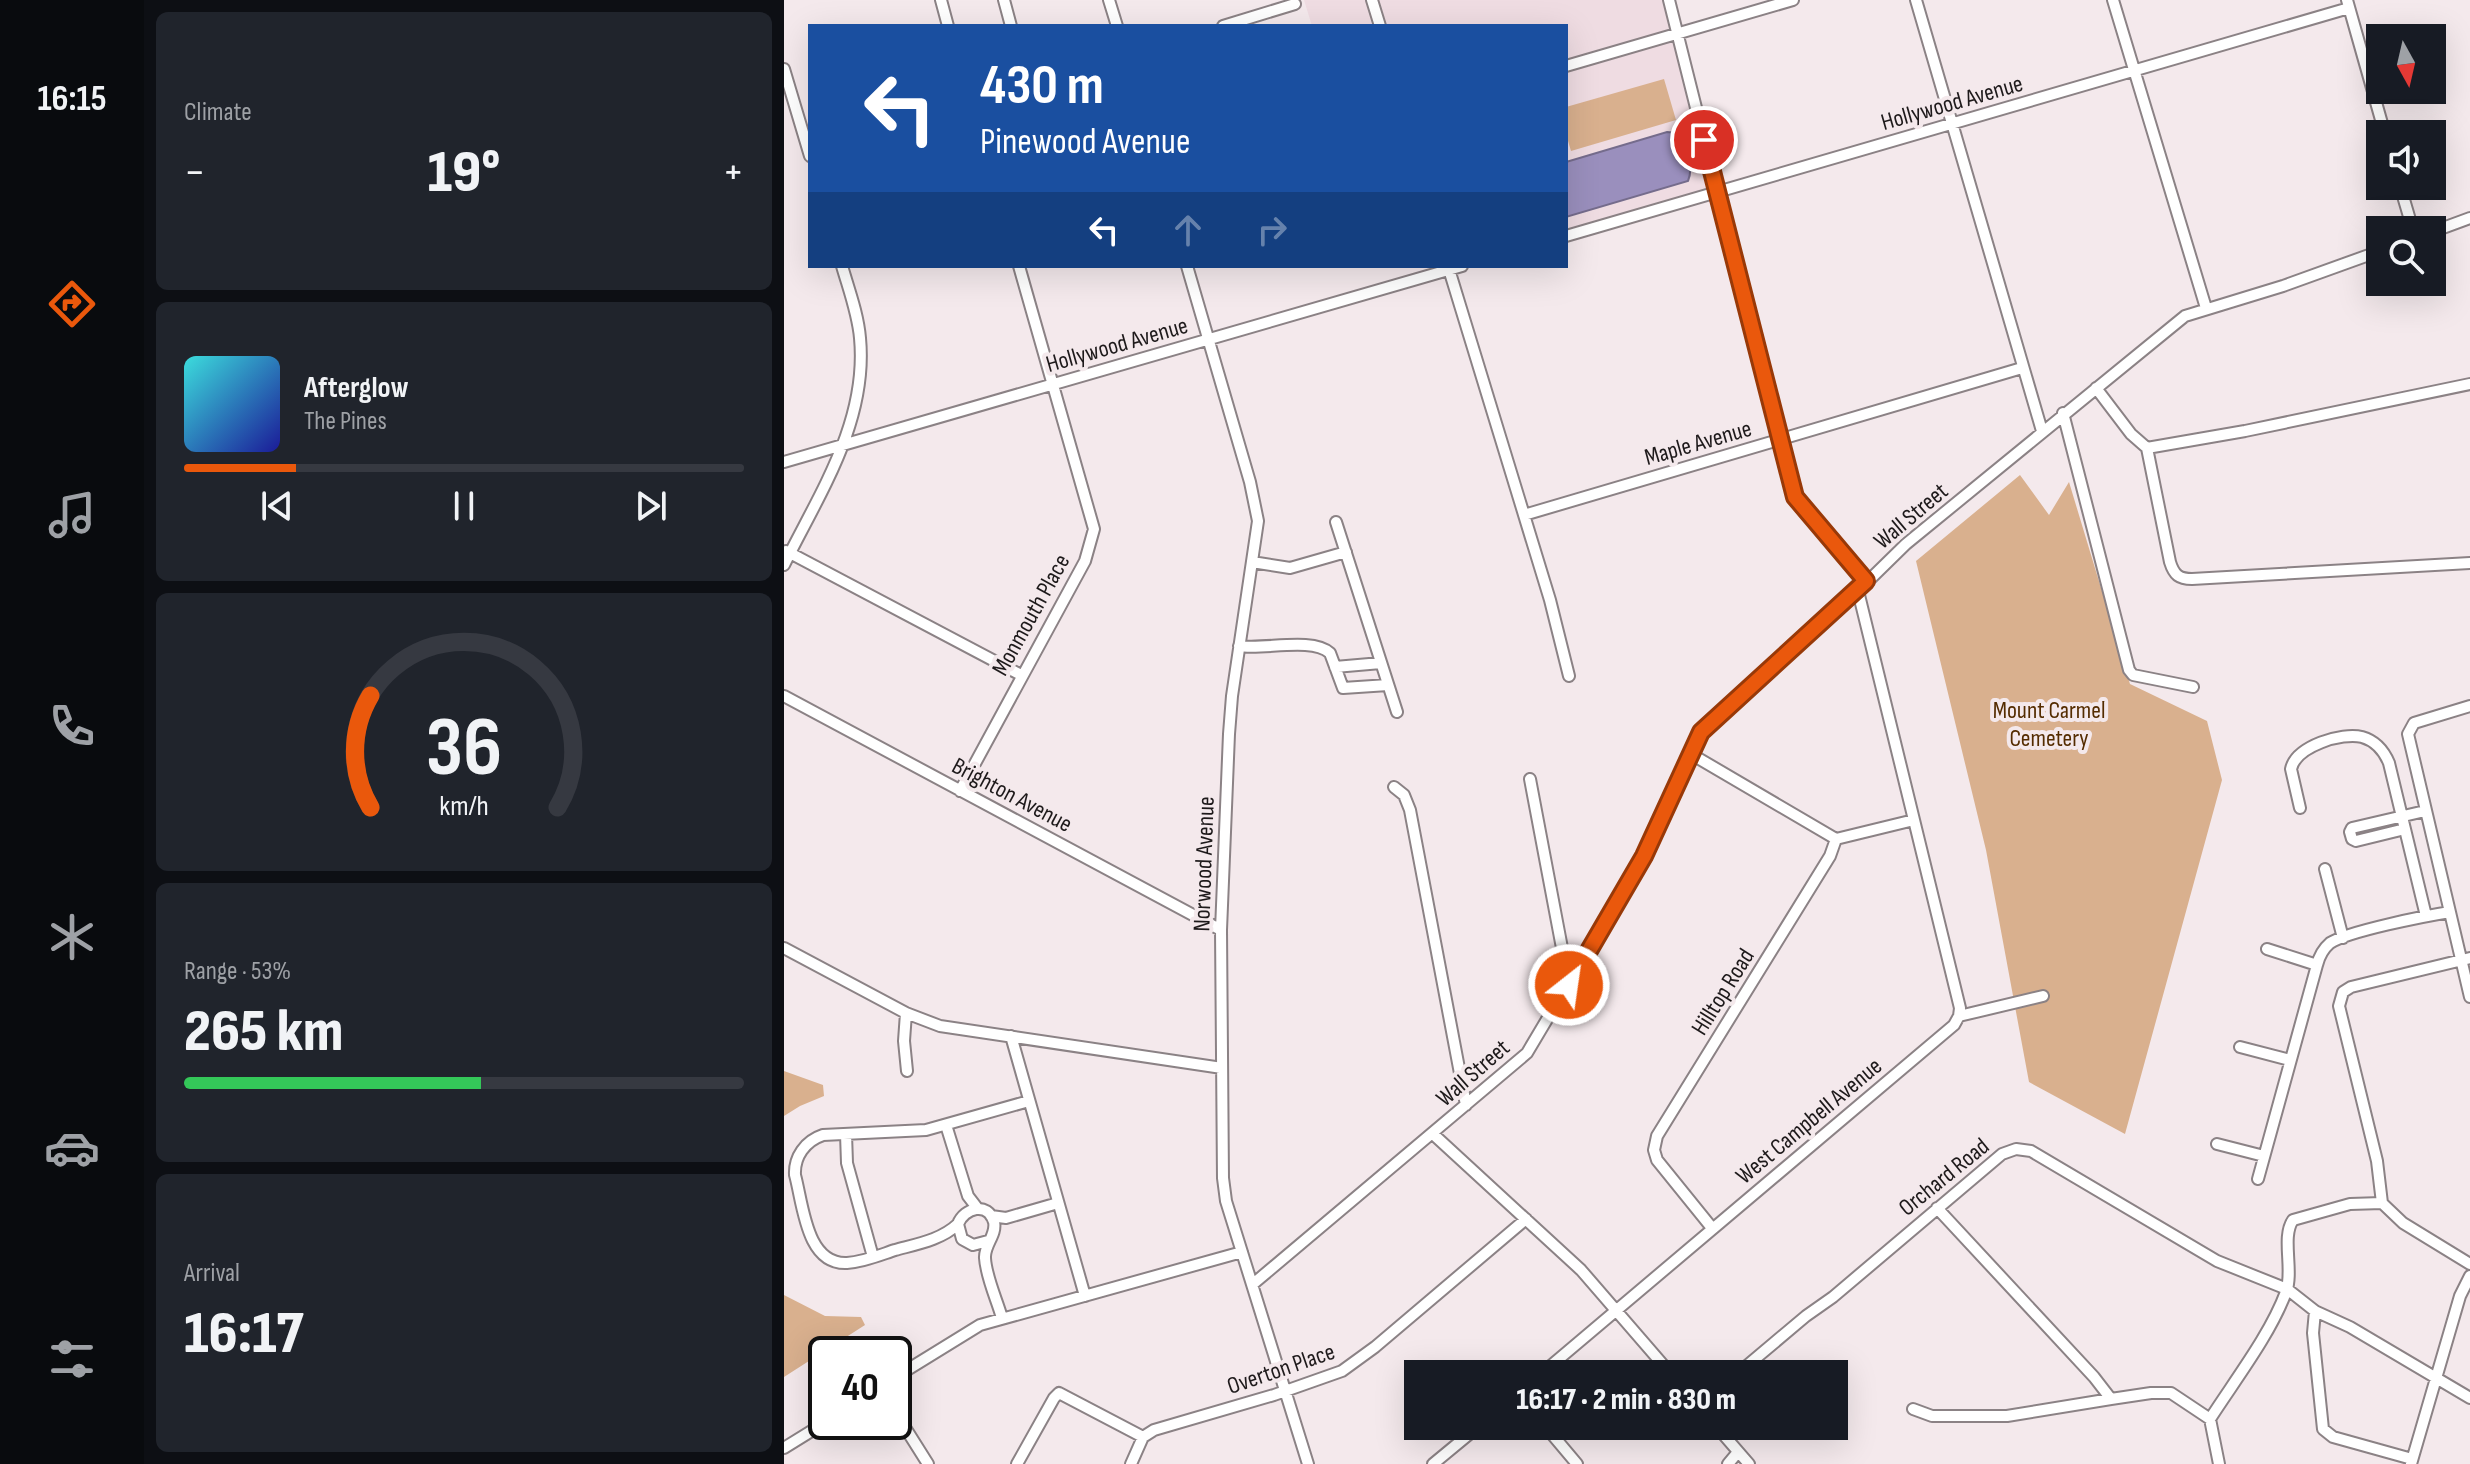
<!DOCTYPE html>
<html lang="en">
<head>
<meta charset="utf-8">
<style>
  body { margin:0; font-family:"Sofia Sans Condensed",sans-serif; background:#20242c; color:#f1f3f6; height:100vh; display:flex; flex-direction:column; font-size:30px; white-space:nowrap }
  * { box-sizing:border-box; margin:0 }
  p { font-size:26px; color:#9ea1a6 }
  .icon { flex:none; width:44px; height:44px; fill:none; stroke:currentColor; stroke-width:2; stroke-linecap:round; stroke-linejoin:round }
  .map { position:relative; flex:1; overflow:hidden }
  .sheet { display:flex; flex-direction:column; gap:12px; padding:12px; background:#0d0f14; width:640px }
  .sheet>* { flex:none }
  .banner { position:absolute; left:24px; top:24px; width:760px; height:244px; border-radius:0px; box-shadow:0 8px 32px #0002; background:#1a4fa0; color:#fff; overflow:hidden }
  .needle { width:52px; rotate:172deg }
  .buttons { position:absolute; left:1582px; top:24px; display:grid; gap:16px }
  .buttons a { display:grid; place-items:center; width:80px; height:80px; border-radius:0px; background:#171b24; box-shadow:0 8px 32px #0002; font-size:40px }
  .speed { position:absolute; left:24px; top:1336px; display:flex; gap:16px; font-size:40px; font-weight:700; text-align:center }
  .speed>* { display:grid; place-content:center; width:104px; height:104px; border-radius:50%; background:#171b24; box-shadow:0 8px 32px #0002; line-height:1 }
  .speed .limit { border:4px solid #111; border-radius:12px; background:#fff; color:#111 }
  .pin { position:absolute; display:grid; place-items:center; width:68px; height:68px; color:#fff; margin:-34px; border:4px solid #fff; border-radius:50%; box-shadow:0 2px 8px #0007 }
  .me { position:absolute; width:88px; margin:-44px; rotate:30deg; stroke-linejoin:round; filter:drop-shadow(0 0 6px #0008) }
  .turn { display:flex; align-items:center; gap:28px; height:168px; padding:0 40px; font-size:36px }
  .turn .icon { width:104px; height:104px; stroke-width:2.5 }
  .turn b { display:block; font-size:56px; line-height:68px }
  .lanes { display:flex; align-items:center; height:76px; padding:0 40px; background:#0003; justify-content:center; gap:40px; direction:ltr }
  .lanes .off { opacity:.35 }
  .big { font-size:60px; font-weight:800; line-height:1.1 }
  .sheet .tile { flex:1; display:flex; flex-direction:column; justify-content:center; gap:12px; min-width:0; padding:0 28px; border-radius:12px; background:#20242c }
  .sheet .dial { align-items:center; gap:0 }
  .dial svg { height:208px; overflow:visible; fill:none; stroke:#363941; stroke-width:7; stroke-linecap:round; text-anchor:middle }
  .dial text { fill:#f1f3f6; stroke:none }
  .song { display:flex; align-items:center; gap:24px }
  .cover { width:96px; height:96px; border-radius:12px; background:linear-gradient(135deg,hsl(180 70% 55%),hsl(240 70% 35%)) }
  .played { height:8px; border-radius:4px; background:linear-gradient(90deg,#ea580c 20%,#363941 20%) }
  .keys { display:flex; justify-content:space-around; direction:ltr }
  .heat { display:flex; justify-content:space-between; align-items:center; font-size:44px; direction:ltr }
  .charge { height:12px; border-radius:6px; background:linear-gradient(90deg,#34c759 53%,#363941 0) }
  .trip { position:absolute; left:620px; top:1360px; width:444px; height:80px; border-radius:0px; background:#171b24; box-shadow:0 8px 32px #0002; font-weight:800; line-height:80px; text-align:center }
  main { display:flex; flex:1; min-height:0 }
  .tabs { display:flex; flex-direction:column; width:144px; justify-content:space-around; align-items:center; background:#090b0e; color:#9ea1a6 }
  .tabs .icon { width:56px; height:56px }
  .tabs .active { color:#ea580c }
  .tabs b { font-size:36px; color:#f1f3f6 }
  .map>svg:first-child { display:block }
</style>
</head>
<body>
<main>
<nav class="tabs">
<b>16:15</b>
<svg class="icon active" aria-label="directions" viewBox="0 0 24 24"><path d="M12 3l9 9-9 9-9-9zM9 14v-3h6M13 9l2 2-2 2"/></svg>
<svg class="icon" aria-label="music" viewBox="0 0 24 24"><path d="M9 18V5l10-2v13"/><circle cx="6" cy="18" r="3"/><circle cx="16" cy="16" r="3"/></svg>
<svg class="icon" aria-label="phone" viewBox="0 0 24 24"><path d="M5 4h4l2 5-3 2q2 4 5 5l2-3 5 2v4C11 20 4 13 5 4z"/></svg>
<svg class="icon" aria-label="climate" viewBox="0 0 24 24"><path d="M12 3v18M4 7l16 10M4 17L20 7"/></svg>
<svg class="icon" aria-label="car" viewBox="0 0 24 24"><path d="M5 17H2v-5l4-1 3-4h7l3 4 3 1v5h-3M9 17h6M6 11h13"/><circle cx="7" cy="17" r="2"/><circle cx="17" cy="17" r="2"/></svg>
<svg class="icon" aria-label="filters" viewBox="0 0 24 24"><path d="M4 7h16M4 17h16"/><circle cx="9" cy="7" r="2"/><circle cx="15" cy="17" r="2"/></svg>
</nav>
<section class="sheet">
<div class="tile"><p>Climate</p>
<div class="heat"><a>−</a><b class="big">19°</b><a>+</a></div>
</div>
<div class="tile">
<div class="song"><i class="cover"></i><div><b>Afterglow</b><p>The Pines</p></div></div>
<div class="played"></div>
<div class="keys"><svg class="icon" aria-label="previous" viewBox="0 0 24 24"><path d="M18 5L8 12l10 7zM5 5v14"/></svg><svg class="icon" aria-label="pause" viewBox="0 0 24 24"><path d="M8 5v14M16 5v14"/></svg><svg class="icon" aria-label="next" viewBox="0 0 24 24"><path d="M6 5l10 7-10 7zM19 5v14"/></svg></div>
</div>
<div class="tile dial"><svg viewBox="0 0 100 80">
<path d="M14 69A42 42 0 1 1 86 69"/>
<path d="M14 69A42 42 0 0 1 14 26" stroke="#ea580c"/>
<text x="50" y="56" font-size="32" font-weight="700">36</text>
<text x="50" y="72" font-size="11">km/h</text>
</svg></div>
<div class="tile"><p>Range · 53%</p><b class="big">265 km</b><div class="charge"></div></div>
<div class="tile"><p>Arrival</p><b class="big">16:17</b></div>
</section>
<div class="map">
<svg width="1686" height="1464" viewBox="0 0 1686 1464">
  <rect width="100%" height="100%" fill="#f4e9ec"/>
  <path fill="#efdce2" d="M520 0H885L933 192 782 236V26H528Z"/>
  <path fill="#d9b08e" d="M880 79 892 120 787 151 782 134V107Z
    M1236 475 1265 515 1285 482 1346 684 1423 721 1438 780 1341 1134 1245 1082 1202 850 1132 561Z
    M0 1071 39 1085 40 1096 16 1106 0 1116Z
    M0 1295 41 1316 77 1317 81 1325 0 1377Z"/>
  <path fill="#9a8fbd" stroke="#756c8c" stroke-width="2" d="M883 132 893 133C903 144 910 167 904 181L782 217V162Z"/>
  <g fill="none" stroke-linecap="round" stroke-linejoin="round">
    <defs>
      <path id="minor" d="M157 0 164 26
        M220 0 227 26
        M325 0 333 26
        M588 0 596 26
        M885 0 1008 491 1017 508 1082 581
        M1132 0 1258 431
        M1329 0 1422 308
        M1563 0 1601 134
        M439 26 511 4
        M782 66 1009 0
        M0 69 26 156
        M1616 186 1629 230
        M1648 232 1686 218
        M782 236 1565 8
        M403 266 466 482 474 521 448 696 445 734 437 930 439 1178 442 1201 524 1464
        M664 266 766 600 785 676
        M1312 388 1347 434 1363 448 1386 562C1390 575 1395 579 1408 579L1686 563
        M1279 413 1345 670 1349 675 1409 687
        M1363 448 1461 431 1686 384
        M0 462 678 266
        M740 515 1238 368
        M552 522 613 712
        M2 551 237 675
        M468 562 506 568 562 552
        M0 565C35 494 84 422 76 338 74 314 65 290 58 266
        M1074 591 1176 1008 1175 1016
        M455 646C480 650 528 637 546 653L559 688 604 685
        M551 667 597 663
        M0 696 437 930
        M1686 706 1630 723 1624 734 1686 997
        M907 754 1052 839
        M746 779 785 985
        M610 787 620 795 626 810 682 1105
        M176 791 301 561 310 529 235 266
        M1516 808 1507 769C1512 746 1558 732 1578 737 1592 741 1600 751 1605 763L1642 916
        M1621 829 1572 841 1568 839 1566 832 1568 828 1641 811
        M1541 869 1559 938
        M0 948 122 1013 156 1026 438 1068
        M1483 949 1533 965
        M1686 958 1567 987 1559 992 1555 1006 1593 1161 1598 1203 1619 1223 1686 1264
        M122 1013 120 1041 123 1071
        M227 1036 301 1296
        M1456 1047 1506 1060
        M162 1125 184 1196 194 1209
        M62 1134 63 1163 89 1257
        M649 1134 797 1270 887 1374
        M1433 1144 1480 1156
        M1474 1179 1533 965C1535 957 1539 949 1546 943 1565 931 1641 916 1666 912
        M1153 1208 1310 1377 1327 1399 1367 1393H1387L1426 1419 1435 1464
        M207 1216 222 1218 274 1203
        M174 1224C157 1240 133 1244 111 1250 96 1255 80 1262 63 1263 22 1265 19 1204 11 1175 10 1157 21 1141 39 1135L142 1130 245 1101
        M928 1228 873 1160 870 1150 873 1136 1046 856 1052 839 1130 820
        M204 1241 189 1245 178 1239 174 1224C180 1208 204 1201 210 1222 213 1235 200 1245 201 1258 202 1277 213 1300 218 1318
        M469 1284 743 1053 860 856 914 737 933 715 1051 608 1074 591 1122 544 1401 316 1499 286 1596 251
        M1531 1311 1529 1333 1539 1429 1549 1437 1628 1459
        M757 1374 1170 1025 1175 1016 1259 996
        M953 1374 1022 1316 1049 1297 1218 1154 1232 1149 1247 1151 1433 1261 1503 1289 1531 1311 1566 1327 1686 1398
        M110 1378 196 1325 458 1252
        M1129 1409 1148 1416H1223L1327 1399
        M110 1410 144 1464
        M1426 1419C1451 1380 1486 1335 1502 1292 1510 1271 1497 1237 1509 1220L1566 1204 1598 1203
        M761 1426 793 1464
        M932 1426 965 1464
        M0 1448 42 1422
        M233 1464 270 1398 275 1393 359 1437 370 1430 490 1395 558 1371 591 1347 742 1219
        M347 1464 359 1437
        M649 1464 695 1426
        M944 1464 954 1452
        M1627 1464 1676 1296 1686 1276"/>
    </defs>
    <use href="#minor" stroke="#8b8285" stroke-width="14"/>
    <use href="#minor" stroke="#fff" stroke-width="10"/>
  </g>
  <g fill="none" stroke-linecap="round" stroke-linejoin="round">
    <defs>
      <path id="route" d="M785 985 860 856 917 732 1082 581 1011 497 920 140"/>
    </defs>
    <use href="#route" stroke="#983908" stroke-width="20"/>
    <use href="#route" stroke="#ea580c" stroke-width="14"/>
  </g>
  <g text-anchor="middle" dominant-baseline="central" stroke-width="8" stroke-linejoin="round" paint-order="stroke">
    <g font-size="24" fill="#1e1a1b" stroke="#f4e9ec">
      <text transform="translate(1168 103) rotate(-16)">Hollywood Avenue</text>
      <text transform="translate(333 345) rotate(-16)">Hollywood Avenue</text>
      <text transform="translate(914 443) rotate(-16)">Maple Avenue</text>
      <text transform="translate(1127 516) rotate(-40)">Wall Street</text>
      <text transform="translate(247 615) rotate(-61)">Monmouth Place</text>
      <text transform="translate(228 795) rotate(28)">Brighton Avenue</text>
      <text transform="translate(420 864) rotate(-88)">Norwood Avenue</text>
      <text transform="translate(939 992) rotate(-58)">Hilltop Road</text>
      <text transform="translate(689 1073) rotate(-41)">Wall Street</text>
      <text transform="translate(1025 1121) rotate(-40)">West Campbell Avenue</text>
      <text transform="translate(1160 1177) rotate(-39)">Orchard Road</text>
      <text transform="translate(497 1369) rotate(-19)">Overton Place</text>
    </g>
    <g font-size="24" fill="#542c00" stroke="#f4e9ec">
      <text x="1265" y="710">Mount Carmel<tspan x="1265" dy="28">Cemetery</tspan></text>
    </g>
  </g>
</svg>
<div class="buttons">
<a><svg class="needle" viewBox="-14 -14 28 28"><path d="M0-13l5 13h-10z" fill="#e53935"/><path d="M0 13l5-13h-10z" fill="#9ea1a6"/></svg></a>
<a><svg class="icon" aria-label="sound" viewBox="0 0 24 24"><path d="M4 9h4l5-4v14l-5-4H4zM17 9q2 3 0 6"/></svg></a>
<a><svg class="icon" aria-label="search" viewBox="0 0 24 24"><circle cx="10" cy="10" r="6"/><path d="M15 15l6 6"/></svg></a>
</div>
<div class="speed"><div class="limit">40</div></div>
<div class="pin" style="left:920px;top:140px;background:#d93025"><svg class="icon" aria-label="arrive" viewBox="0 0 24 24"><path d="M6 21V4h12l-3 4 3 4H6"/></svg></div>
<svg class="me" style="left:785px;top:985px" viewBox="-20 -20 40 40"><circle r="17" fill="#ea580c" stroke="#fff" stroke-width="3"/><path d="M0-11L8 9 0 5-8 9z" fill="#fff"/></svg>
<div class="trip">16:17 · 2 min · 830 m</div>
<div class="banner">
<div class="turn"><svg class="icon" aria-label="left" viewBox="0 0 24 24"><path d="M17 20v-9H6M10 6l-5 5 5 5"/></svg><div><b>430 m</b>Pinewood Avenue</div></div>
<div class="lanes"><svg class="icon" aria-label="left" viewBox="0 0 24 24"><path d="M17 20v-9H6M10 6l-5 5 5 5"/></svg><svg class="icon off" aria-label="ahead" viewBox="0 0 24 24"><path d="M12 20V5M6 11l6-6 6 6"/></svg><svg class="icon off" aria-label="right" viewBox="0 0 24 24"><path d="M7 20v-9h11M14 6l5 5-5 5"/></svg></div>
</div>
</div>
</main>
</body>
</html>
